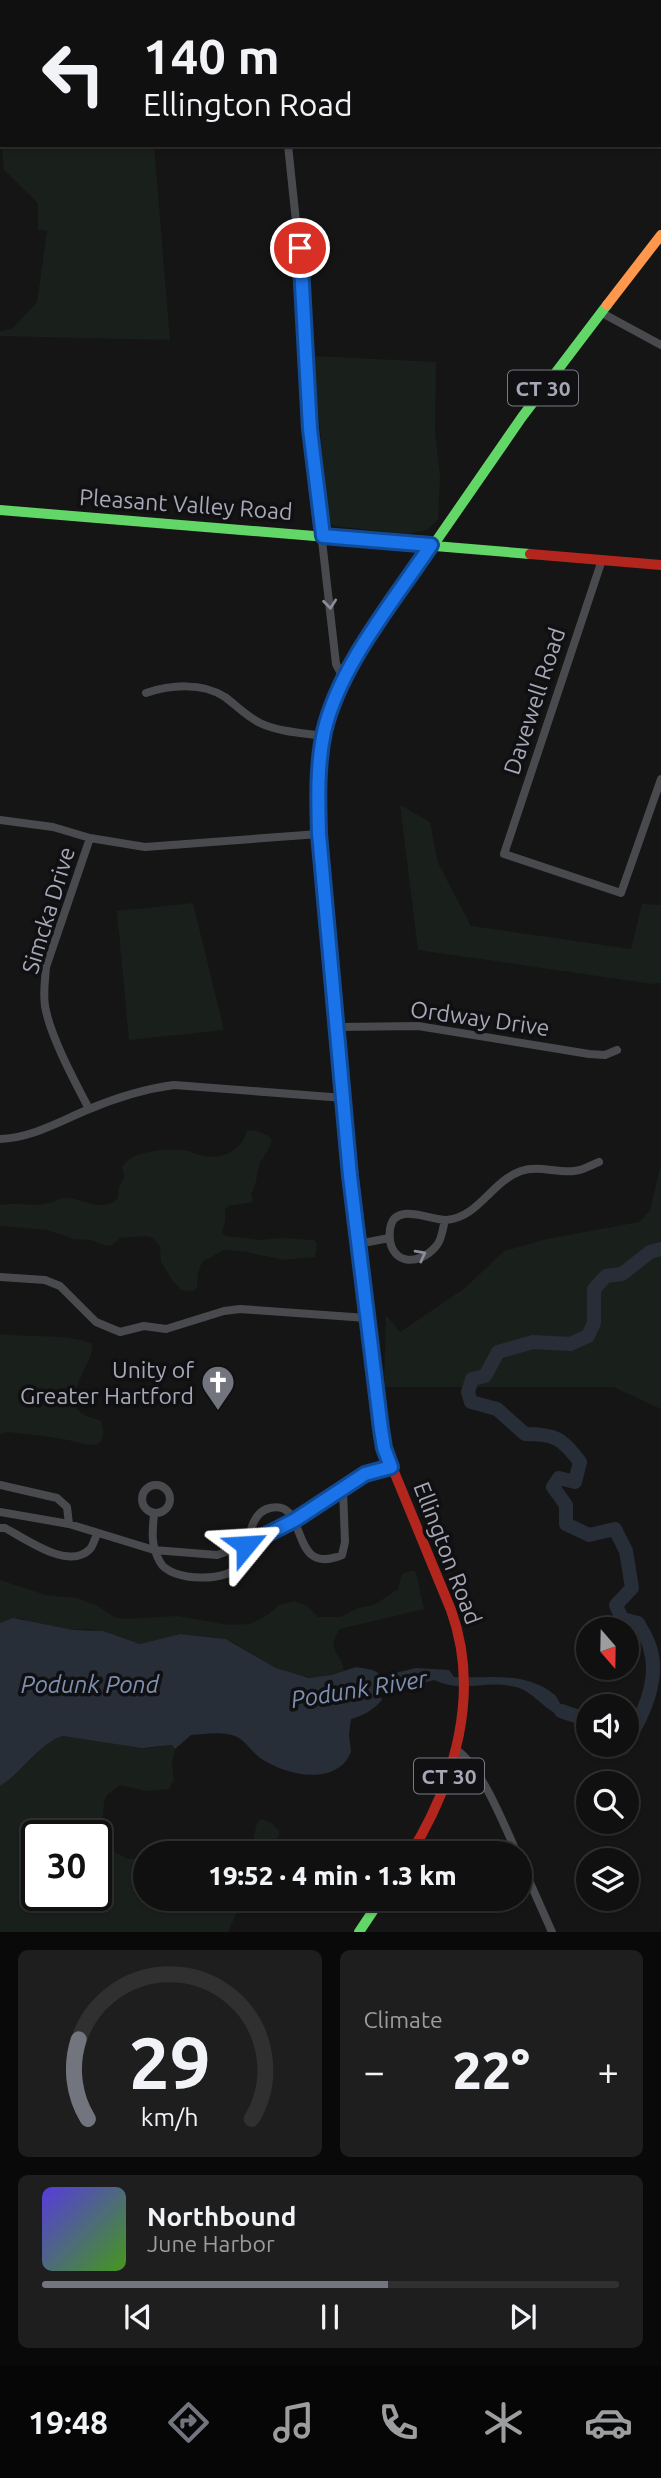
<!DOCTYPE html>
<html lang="en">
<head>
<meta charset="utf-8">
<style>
  body { margin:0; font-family:Ubuntu,sans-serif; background:#1e1e1e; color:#f1f3f6; height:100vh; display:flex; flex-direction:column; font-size:26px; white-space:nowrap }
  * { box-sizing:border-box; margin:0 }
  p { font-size:23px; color:#9c9d9f }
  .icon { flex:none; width:38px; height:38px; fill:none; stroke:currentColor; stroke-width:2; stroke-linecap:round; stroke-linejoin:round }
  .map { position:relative; height:1932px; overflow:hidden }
  .details { display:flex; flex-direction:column; gap:18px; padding:18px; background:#090909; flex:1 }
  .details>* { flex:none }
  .top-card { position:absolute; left:0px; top:0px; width:662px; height:147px; box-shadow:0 2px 5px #0004,0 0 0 2px #303030; background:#101010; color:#f1f3f6; overflow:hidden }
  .needle { width:46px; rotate:160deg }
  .fabs { position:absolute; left:576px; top:1617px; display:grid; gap:14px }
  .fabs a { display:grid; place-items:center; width:63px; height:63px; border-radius:50%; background:#101010; box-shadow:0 2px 5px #0004,0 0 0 2px #303030; font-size:35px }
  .speed { position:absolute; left:21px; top:1820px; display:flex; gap:14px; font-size:35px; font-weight:700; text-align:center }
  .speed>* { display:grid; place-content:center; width:91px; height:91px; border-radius:50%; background:#101010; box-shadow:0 2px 5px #0004,0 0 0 2px #303030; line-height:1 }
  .speed .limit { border:4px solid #111; border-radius:10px; background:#fff; color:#111 }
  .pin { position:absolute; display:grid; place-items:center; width:60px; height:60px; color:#fff; margin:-30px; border:4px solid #fff; border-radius:50%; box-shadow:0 2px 7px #0007 }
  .me { position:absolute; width:77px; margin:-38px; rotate:63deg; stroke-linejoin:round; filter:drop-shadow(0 0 5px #0008) }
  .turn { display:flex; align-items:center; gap:24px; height:147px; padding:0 28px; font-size:32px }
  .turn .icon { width:91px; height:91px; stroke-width:2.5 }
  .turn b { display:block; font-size:49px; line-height:60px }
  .big { font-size:52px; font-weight:800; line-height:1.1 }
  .details .widget { flex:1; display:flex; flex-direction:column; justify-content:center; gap:10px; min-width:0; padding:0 24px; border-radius:10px; background:#1e1e1e }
  .details .dial { align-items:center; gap:0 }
  .dial svg { height:182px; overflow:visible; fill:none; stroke:#303030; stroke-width:7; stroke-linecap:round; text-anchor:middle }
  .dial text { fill:#f1f3f6; stroke:none }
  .song { display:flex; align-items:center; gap:21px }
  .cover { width:84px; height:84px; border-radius:10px; background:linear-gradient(135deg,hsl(250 70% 55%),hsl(100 70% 35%)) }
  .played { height:7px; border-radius:4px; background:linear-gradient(90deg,#73757e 60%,#303030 60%) }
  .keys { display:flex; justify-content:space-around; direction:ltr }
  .heat { display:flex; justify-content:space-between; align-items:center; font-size:38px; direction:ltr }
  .details .tiles { flex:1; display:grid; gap:18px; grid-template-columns:1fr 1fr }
  .widget:last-child { grid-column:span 2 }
  .trip { position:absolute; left:133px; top:1841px; width:399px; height:70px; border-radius:35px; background:#101010; box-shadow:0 2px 5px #0004,0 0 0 2px #303030; font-weight:800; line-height:70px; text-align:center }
  .menu { display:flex; height:112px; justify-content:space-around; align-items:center; background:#060606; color:#9c9d9f }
  .menu .icon { width:49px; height:49px }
  .menu .active { color:#73757e }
  .menu b { font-size:32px; color:#f1f3f6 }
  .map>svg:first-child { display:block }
</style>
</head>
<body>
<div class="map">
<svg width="661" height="1932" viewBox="0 0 661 1932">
  <rect width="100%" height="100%" fill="#151515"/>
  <path fill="#191f1b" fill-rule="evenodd" d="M2 7V145H154L170 340 0 336V331L12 329 37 302 47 231 38 230V203L4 170 0 125Z
    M313 356 436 362 435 432 440 476 438 519 427 530 406 534 333 526 329 521Z
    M400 805 430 822 438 863 471 926 631 949 642 904 661 905V983L652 984 418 950Z
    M193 903 224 1030 129 1040 117 911Z
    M247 1130 257 1131 269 1136 272 1141C269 1151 262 1157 259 1166 256 1176 257 1185 251 1194L253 1202 228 1206 225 1210V1221L222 1232 225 1236 260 1240 280 1238 314 1240 317 1244 315 1257 283 1260 246 1252 224 1250 202 1262 198 1273 197 1288 193 1291 181 1290 173 1281 161 1262 160 1246 153 1238 148 1236 120 1238 112 1245 106 1246 91 1240 74 1239 47 1230 0 1226V1205C16 1202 34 1207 50 1203 55 1202 59 1198 65 1198 82 1198 104 1214 118 1198L119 1187 124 1178 122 1167C132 1150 165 1149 183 1150 189 1150 193 1153 199 1155 221 1160 241 1153 247 1130Z
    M661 1164V1409L613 1387H384L386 1315 400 1332 465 1288 504 1251 547 1239 639 1222 650 1210Z
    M0 1334C22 1337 75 1334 92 1344 96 1359 62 1396 80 1412 85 1417 95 1418 101 1421 103 1426 105 1437 100 1442 96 1446 89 1445 84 1444 59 1437 34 1435 7 1432L0 1434Z
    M412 1570 416 1572 424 1609 340 1629C324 1651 343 1652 344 1671L315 1678 290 1674 276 1668 231 1641 221 1638 180 1634 140 1644 91 1629 73 1630 35 1624 19 1618 0 1623V1580L46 1595 77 1598 96 1605 114 1617 124 1619 177 1616 229 1625 250 1624 269 1614 279 1605 294 1601 307 1606 318 1617H341L358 1608 374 1605 398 1589 402 1574Z
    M63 1736 152 1748 172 1745 175 1749 172 1764 174 1780 169 1789 146 1791 120 1785 107 1795 104 1802 102 1828 114 1852 128 1859 145 1857V1899H243L228 1932H0V1786C22 1773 39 1743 63 1736ZM37 1836H96V1895H37Z
    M261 1819 271 1823 279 1830V1835L269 1853H250L257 1823Z"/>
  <path fill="#282e37" d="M13 1618 73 1630 103 1631 140 1644 180 1634 226 1639 276 1668 309 1678 331 1675 356 1667 373 1670 383 1676 416 1668 449 1670 454 1677C490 1679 524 1670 555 1695 559 1699 560 1706 564 1709 568 1713 574 1713 578 1716 555 1726 537 1692 516 1687 485 1679 464 1694 434 1680L394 1692H383L380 1696 382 1700C372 1711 363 1716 351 1719L349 1734 351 1752C349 1756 346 1762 342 1765 320 1784 281 1772 260 1758 251 1751 245 1740 235 1736 222 1731 205 1734 191 1735L175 1749 172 1745 142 1748 63 1736C39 1743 22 1773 0 1786V1623Z"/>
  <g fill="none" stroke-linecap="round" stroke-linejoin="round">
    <path stroke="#282e37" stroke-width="14" d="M561 1711 588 1720
      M626 1742C643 1717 660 1679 650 1648 648 1639 642 1631 638 1623L622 1619 616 1605 632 1588 626 1551 615 1529 589 1535 566 1524V1505L553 1487 559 1478 575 1482 580 1462C562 1438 555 1434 525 1434L497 1409 471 1402 468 1392 472 1379 485 1376 498 1352 533 1342 570 1344 588 1336 594 1323V1289L606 1276 622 1274 650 1252 661 1249
      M595 1745 596 1750 608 1752 623 1748 625 1745"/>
    <path stroke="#494a4e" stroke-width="8" d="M269 0 270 2
      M288 145 305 308 312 452 336 664 344 679
      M602 313 661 345
      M602 560 504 854 621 893 661 779
      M146 693C170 685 202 682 225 697 237 706 246 716 260 723 279 732 303 733 324 736
      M0 820 53 827 90 838 145 847 319 834
      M337 1027 418 1026 589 1054 605 1055 617 1050
      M89 1109C75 1082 50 1036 45 1006 43 993 45 980 46 967L90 838
      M0 1139C31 1138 58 1122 87 1110 115 1098 144 1089 174 1085L344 1098
      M445 1220C443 1227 442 1239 437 1245 418 1269 386 1264 390 1229 394 1201 429 1220 446 1220 478 1218 492 1181 521 1171 538 1165 556 1173 574 1171 582 1171 591 1165 599 1162
      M358 1244 389 1238
      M0 1277 45 1280 60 1286 96 1322 120 1332 144 1326 166 1329 224 1311 240 1309 367 1318
      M142 1499a14 14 0 1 1 28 0a14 14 0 1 1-28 0Z
      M0 1485 57 1498 67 1507 69 1524
      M0 1512 69 1524 154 1550 217 1555 246 1545 295 1520 365 1474 391 1467
      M154 1515C152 1533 151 1546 160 1562 170 1582 231 1583 242 1563 250 1547 247 1513 270 1508 310 1498 287 1578 342 1555L345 1542 343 1490
      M0 1528H5C26 1539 69 1571 90 1549 93 1546 95 1538 97 1534
      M457 1750C483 1770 503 1823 517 1853
      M520 1860 552 1932"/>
    <path stroke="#63d668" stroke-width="10" d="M0 510 530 554
      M337 698 367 641 522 417 607 305
      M351 1183 381 1428 388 1457
      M359 1932 381 1899"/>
    <path stroke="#ff974d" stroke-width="10" d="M607 305 661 235"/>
    <path stroke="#b3261e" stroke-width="10" d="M530 554 661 565
      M337 698C302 786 324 886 332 977 338 1046 342 1115 351 1183
      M388 1457 451 1610C481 1693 455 1781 411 1853"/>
  </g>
  <defs><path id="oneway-chevron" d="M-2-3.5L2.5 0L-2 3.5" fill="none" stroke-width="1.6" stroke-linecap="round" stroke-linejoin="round" transform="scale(1.75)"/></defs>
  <g stroke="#8a8c98">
    <use href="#oneway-chevron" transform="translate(330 604) rotate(84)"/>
    <use href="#oneway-chevron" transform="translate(421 1255) rotate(-28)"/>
  </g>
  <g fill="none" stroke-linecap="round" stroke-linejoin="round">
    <defs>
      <path id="route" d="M246 1545 295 1520 365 1474 391 1467 384 1448 381 1429 350 1176 319 834C318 800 317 765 324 732 339 666 394 601 431 545L323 536 310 429 300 248"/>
    </defs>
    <use href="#route" stroke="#114b97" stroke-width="18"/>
    <use href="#route" stroke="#1a73e8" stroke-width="12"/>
  </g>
  <defs>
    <symbol id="church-pin" viewBox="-11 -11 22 30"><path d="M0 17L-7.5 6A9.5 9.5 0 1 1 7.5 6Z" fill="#73757e" stroke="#100f11"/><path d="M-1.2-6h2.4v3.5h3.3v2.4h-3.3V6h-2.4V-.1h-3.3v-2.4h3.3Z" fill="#fff"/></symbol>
  </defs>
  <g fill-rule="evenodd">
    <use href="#church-pin" x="199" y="1363" width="38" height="52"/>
  </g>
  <g text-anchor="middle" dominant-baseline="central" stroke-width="7" stroke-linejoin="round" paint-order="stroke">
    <g fill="#100f11" stroke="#797a85" stroke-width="2">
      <rect x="508" y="370.5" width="70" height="35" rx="5"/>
      <rect x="414" y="1758.5" width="70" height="35" rx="5"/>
    </g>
    <g font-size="21" font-weight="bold" fill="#a6a8b7">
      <text x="543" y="388">CT 30</text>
      <text x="449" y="1776">CT 30</text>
    </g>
    <g font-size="23" fill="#a6a8b7" stroke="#100f11">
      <text transform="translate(186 504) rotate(4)">Pleasant Valley Road</text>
      <text transform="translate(534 701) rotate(-72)">Davewell Road</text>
      <text transform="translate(48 910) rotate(-73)">Simcka Drive</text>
      <text transform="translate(480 1018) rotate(8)">Ordway Drive</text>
      <text transform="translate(448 1553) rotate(69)">Ellington Road</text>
    </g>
    <g font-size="23" fill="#a6a8b7" stroke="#100f11" text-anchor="end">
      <text x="194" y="1369">Unity of<tspan x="194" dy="26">Greater Hartford</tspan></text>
    </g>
    <g font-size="24" font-style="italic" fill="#7c90b2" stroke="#100f11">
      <text x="90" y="1684">Podunk Pond</text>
      <text transform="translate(359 1689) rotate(-9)">Podunk River</text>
    </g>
  </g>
</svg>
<div class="fabs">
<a><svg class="needle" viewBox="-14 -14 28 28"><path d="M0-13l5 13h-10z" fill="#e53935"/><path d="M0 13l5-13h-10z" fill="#9c9d9f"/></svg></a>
<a><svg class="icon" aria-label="sound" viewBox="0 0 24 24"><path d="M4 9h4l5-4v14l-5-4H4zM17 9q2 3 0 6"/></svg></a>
<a><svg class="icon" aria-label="search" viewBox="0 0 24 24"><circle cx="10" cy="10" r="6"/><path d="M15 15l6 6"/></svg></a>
<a><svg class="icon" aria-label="layers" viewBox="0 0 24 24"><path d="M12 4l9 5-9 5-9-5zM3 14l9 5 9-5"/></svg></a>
</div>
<div class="speed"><div class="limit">30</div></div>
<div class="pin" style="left:300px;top:248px;background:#d93025"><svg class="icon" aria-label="arrive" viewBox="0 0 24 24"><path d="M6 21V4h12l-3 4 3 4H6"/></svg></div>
<svg class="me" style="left:246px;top:1545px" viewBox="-20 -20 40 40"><path d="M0-17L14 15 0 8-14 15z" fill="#1a73e8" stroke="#fff" stroke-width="4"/></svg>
<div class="trip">19:52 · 4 min · 1.3 km</div>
<div class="top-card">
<div class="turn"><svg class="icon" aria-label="left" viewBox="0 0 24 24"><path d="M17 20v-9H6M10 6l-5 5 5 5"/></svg><div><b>140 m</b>Ellington Road</div></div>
</div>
</div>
<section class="details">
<div class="tiles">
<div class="widget dial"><svg viewBox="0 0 100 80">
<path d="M14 69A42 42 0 1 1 86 69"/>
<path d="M14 69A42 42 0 0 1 10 34" stroke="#73757e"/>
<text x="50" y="56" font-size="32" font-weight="700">29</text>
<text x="50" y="72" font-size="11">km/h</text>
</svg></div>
<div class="widget"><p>Climate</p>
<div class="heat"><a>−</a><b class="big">22°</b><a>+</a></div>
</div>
<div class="widget">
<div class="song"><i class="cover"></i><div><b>Northbound</b><p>June Harbor</p></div></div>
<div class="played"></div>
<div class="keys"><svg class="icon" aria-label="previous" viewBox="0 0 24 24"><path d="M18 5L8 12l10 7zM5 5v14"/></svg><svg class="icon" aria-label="pause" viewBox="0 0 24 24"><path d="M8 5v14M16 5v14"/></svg><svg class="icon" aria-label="next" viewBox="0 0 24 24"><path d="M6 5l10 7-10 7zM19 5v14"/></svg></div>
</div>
</div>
</section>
<nav class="menu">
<b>19:48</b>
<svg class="icon active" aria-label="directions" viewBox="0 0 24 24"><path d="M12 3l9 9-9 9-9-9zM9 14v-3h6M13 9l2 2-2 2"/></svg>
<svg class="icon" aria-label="music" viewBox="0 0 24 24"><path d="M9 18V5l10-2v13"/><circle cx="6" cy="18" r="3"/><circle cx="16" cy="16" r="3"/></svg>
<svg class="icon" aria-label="phone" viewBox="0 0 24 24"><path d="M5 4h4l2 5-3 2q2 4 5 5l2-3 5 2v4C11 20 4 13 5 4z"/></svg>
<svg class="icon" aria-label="climate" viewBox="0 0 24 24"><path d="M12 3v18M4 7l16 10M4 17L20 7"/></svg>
<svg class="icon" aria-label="car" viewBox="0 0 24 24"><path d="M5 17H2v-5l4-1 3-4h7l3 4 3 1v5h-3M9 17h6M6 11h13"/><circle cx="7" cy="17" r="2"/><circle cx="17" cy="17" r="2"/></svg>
</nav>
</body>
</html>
